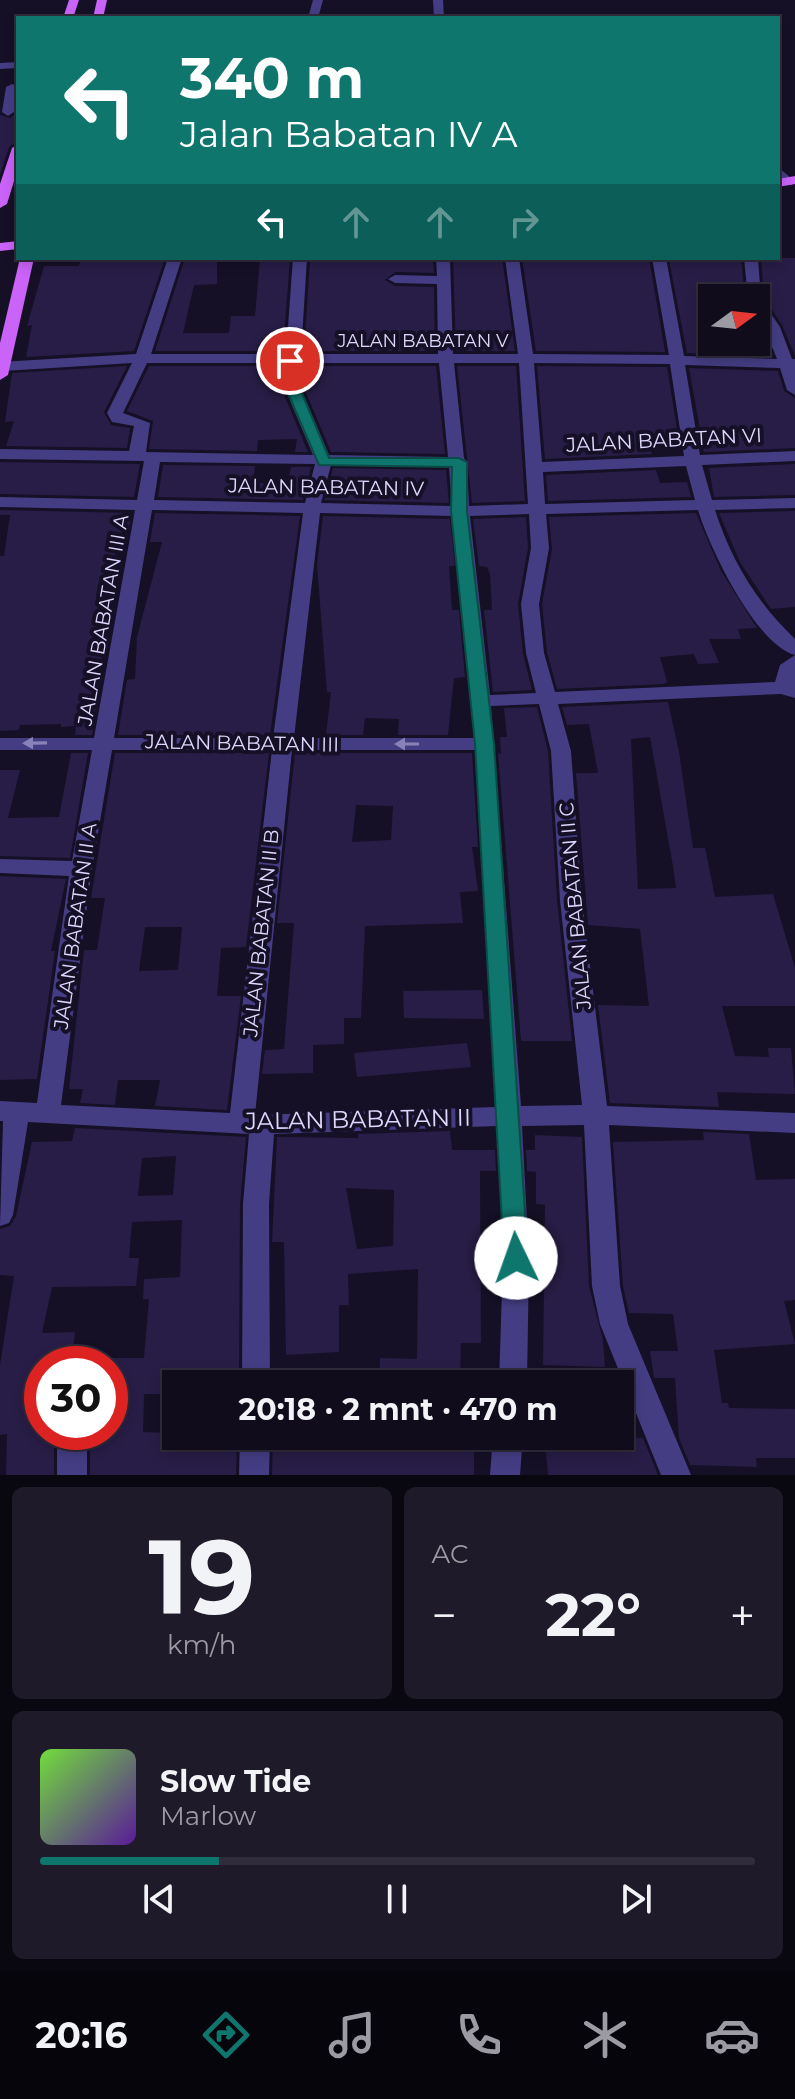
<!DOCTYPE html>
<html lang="id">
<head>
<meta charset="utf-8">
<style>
  body { margin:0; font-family:Montserrat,sans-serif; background:#1e1a29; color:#f1f3f6; height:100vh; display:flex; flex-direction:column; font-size:30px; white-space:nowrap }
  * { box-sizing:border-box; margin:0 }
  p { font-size:26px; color:#9c9ba3 }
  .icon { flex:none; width:44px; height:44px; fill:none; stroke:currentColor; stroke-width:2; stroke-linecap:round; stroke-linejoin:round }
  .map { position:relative; height:1475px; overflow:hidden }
  .side { display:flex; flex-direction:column; gap:12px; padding:12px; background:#09070f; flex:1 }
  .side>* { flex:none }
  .hud { position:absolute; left:16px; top:16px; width:764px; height:244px; border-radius:0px; box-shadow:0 4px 12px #0003,0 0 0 2px #302c3b; background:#0f766e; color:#fff; overflow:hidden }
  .needle { width:52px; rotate:75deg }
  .fabs { position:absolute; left:698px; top:284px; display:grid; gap:16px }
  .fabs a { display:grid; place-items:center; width:72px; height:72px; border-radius:0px; background:#100c1c; box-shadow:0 4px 12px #0003,0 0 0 2px #302c3b; font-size:40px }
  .speed { position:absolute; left:24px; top:1346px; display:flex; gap:16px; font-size:40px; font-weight:700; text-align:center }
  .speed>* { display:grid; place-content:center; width:104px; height:104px; border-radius:50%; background:#100c1c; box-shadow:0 4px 12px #0003,0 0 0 2px #302c3b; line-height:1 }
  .speed .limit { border:12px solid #d22; background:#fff; color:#111 }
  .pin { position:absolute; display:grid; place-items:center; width:68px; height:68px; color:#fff; margin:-34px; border:4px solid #fff; border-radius:50%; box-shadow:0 2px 8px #0007 }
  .me { position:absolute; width:88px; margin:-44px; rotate:357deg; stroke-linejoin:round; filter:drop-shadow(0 0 6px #0008) }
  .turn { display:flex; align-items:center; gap:28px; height:168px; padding:0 32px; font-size:36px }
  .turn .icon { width:104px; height:104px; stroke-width:2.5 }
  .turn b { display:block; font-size:56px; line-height:68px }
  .lanes { display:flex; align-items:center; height:76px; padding:0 32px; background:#0003; justify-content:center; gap:40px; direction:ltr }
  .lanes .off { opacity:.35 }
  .big { font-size:60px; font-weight:700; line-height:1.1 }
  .side .card { flex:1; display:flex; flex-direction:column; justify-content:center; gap:12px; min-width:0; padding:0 28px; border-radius:12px; background:#1e1a29 }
  .side .dial { align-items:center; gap:0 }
  .dial b { font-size:104px; line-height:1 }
  .song { display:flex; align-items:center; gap:24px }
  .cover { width:96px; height:96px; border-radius:12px; background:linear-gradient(135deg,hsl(100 70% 55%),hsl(270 70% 35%)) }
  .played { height:8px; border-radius:4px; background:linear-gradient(90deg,#0f766e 25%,#302c3b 25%) }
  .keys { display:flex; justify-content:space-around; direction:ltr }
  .heat { display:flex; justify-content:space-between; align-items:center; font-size:44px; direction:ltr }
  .side .tiles { flex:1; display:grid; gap:12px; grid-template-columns:1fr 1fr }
  .card:last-child { grid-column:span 2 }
  .trip { position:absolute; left:162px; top:1370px; width:472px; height:80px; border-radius:0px; background:#100c1c; box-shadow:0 4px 12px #0003,0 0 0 2px #302c3b; font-weight:700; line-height:80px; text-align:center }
  .tab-bar { display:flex; height:128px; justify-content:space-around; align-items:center; background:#06050b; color:#9c9ba3 }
  .tab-bar .icon { width:56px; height:56px }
  .tab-bar .selected { color:#0f766e }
  .tab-bar b { font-size:36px; color:#f1f3f6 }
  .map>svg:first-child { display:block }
</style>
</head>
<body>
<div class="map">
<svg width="795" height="1475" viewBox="0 0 795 1475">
  <rect width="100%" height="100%" fill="#151026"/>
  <path fill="#281d46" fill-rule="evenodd" d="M16 114 18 141 9 147 0 175V115L10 118Z
    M81 258H165L134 351 26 357 32 325 27 326 44 266H79Z
    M185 258H217V284L194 285 183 333H229L231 316H255L260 258H290L283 351H155Z
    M356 258H433L434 273 395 272 385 280 395 286 434 287 435 351H304L310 262Z
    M453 258H502L515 351H456Z
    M522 258H649L665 352 536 351Z
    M704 258H741L745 298H712V342H756V316L773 356 687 353 669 260Z
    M761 258H795V356L782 325 764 298Z
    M127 366 104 412 111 425 130 428 127 448 6 446 14 421 5 422 12 373Z
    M149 366H282L280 385 308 452H295L297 439 258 440 257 451 149 449 153 421 127 411Z
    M303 366H436L445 454 331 452 302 383Z
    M457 366H516L525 501 472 503Z
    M537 366 667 367 679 442H648L652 454 545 459Z
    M689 368 778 371 784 391 795 398V448L704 452Z
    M0 463V462L140 464 134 497 0 494Z
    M795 464V495L714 497 709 468Z
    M163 465 255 466 253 483H288L291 467H311L303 500 158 497Z
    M333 468 446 470 449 503 325 500Z
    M656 470 660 483 687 482 691 497 548 501 546 475Z
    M0 510 131 513 127 540 117 539 92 735H75L76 726 61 727V724L20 725 19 730 0 731V556H4L10 515H0Z
    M795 511V607L771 609 740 562 719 513Z
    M155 513 300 516 270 735H118L127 680 135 679 137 637 162 542H150Z
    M696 513 721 571 757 628 738 629 741 639H709L719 663 698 664 694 654 660 657 667 682 664 684 557 689 547 652 542 604 552 549 549 517Z
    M323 516 450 519 455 566H449L452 610H459L465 677 454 678 448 735H398L399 719 365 718 363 735H326L331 692H327L317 565Z
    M526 517 528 548 518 604 523 654 532 690 493 692 484 610H492L490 574 487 567 479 566 473 519Z
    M668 702 679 752 693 848H705L715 897 773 894 795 968V1006H722L735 1056 769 1057 768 1048H791L795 1094 717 1092 719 1107 610 1103 598 1005 649 1006 640 929 588 925 576 773H598L589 724 567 725 562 707ZM650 737 673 866 676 888 638 889 631 739Z
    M537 707 548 751 557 900 572 1041H521L498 753 501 754 500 737H507L504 708Z
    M71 753H88L70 858 0 856V770H20L8 818 59 817Z
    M115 753H269L246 947 221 948 217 996H241L227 1110 155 1106 160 1080H118L115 1105 80 1103 83 1089H69L84 950H97L105 898H91ZM145 927H182L178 970 139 971Z
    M295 753H472L478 847H472L478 891 460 892 463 923 365 926 361 1018H344V1044L313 1045V1073L262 1074 265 1050 284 1049 294 923H277ZM356 805 393 806 391 840 352 842Z
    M0 876 66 879 51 951H55L37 1079 0 1080Z
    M482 990 484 1019 404 1018 403 991Z
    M467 1043 471 1067 357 1077 354 1053Z
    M75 1128 246 1137 240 1204 239 1372 227 1371 226 1384H176V1394H144L143 1432 237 1436 236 1475H90V1449L85 1439 73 1433 61 1437 54 1449V1475H6L7 1434 0 1435V1365L14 1276 0 1275V1229L10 1226 16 1216 32 1142 72 1141ZM176 1156 173 1195 138 1196 142 1158ZM182 1220 180 1277 144 1279 143 1299H149L144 1358H110V1432L42 1435V1359L72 1358 75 1332 42 1333 52 1287 136 1286 139 1258H129L132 1222Z
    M450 1131 452 1150H495L496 1171H480L481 1343H461L460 1384H379L380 1358 417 1359 418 1269 348 1274 349 1305H339V1352L286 1355 284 1242H272L277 1137 358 1138V1134ZM346 1188 394 1190 393 1246 357 1249Z
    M703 1132 749 1134 756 1180 795 1179V1300L784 1301 795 1344 714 1350 722 1403H728L729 1408 795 1409V1458H756L757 1467 690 1465 679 1438 675 1378H654L650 1351H678L673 1314 629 1313 623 1286 613 1142 704 1140Z
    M535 1135 582 1137 589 1286 603 1340 605 1367 543 1365 545 1205 536 1204V1172L527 1171 526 1150H535Z
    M273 1436H474V1475H272Z
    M643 1438 658 1475H548L545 1439Z"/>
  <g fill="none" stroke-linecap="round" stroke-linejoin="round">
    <path fill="#443d83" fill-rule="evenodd" d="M313 0H323L318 18H308Z
      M433 0H443L444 18H434Z
      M18 62V68L0 69V63Z
      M12 84 18 87 14 112 8 116 2 112 6 87Z
      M778 167 792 179V185H782L778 179Z
      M168 258H182L151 354H286L293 258H307L301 354H438L437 284 395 283 388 279 395 275 437 276 436 258H450L453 354H518L505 258H519L533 354 669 355 652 258H666L684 356 777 359C770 339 756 318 756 298H748L744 258H758L761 299 780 327 792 359H795V395L787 390 780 368 685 365 700 455 795 451V461L702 465 712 500 795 498V508L715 510C731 560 757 603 795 639V655C756 645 709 547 698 510L546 514 549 548 539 604 544 653 555 692 775 682 780 665 795 655V698L781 694 558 704 571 751 582 900 607 1106 795 1113V1133L609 1125 620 1286 628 1324 691 1475H661L600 1324 592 1286 584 1125 522 1126 529 1258 527 1384H499L503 1258 497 1126 274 1134 269 1204 270 1384H242L243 1204 249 1134 28 1122 13 1215 9 1223 0 1226 3 1121H0V1101L37 1103 69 876 0 873V859L72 861 92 750H0V738H94L135 510 0 507V497L137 500 144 461 0 459V449L129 451 134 426 112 422 107 413 132 363 3 371 0 370V362L136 354ZM147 363H285L283 384 313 455 146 452 150 423 123 413ZM300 363H439L448 457 329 455 299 384ZM454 363H519L528 504 469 506 467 462 464 458ZM534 363 670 364 684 456 542 462ZM160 462 315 464 305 503 154 500ZM331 465 449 467 452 506 321 503ZM686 466 695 500 545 504 543 472ZM152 510 303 513 273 738H114ZM320 513 453 516 474 738H294ZM529 514 531 548 521 604 526 653 536 693 490 695 470 516ZM539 704 551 751 560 900 582 1105 521 1106 491 706ZM112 750H272L230 1113 61 1105 92 869ZM292 750H475L496 1107 255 1115Z
      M72 1436 82 1440 87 1450V1475H57V1450L62 1440Z
      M240 1436H270L269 1475H239Z
      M493 1436H523L520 1475H490Z"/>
    <path fill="#ca63f8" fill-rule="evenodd" d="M69 0H79L73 18H63Z
      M97 0H107L103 18H93Z
      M18 144V168L7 204 0 208V184L12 148Z
      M795 176V184L778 187V179Z
      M18 241V249L0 251V243Z
      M20 258H34L8 375 0 380V343Z"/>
  </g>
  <defs><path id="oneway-solid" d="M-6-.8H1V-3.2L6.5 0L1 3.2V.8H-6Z" transform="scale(2)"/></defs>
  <g fill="#8982ba">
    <use href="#oneway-solid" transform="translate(35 743) rotate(179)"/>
    <use href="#oneway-solid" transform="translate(407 744) rotate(-180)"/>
  </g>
  <path fill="#0f766e" stroke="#0a4d48" stroke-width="2" d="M290 356 297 361 298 384 329 458H459L467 462V511L494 744 528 1258 525 1265 516 1268 507 1265 504 1258 475 744 451 511 452 467 319 465 284 384 283 361Z"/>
  <g text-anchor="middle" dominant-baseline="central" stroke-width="8" stroke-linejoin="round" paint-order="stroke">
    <g font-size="18" fill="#ded7fd" stroke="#151026">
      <text x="423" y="341">JALAN BABATAN V</text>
    </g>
    <g font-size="20" fill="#ded7fd" stroke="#151026">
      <text transform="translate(664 440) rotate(-3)">JALAN BABATAN VI</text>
      <text transform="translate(326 487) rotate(1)">JALAN BABATAN IV</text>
      <text transform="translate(103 620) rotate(-80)">JALAN BABATAN III A</text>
      <text transform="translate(242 743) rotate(1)">JALAN BABATAN III</text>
      <text transform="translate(575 906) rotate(-95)">JALAN BABATAN II C</text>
      <text transform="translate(75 926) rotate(-82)">JALAN BABATAN II A</text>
      <text transform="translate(261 933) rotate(-84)">JALAN BABATAN II B</text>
    </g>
    <g font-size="24" fill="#ded7fd" stroke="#151026">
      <text transform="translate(358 1119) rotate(-1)">JALAN BABATAN II</text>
    </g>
  </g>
</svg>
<div class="fabs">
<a><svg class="needle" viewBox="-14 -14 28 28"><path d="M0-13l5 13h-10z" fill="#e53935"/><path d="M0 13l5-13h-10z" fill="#9c9ba3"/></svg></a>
</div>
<div class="speed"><div class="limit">30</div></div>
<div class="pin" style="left:290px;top:361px;background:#d93025"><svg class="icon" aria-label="arrive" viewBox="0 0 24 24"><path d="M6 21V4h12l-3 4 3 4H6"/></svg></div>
<svg class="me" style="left:516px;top:1258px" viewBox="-20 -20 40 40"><circle r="19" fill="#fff"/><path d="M0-13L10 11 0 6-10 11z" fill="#0f766e"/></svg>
<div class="trip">20:18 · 2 mnt · 470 m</div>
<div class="hud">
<div class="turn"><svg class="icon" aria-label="left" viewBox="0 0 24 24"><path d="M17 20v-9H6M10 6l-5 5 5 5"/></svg><div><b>340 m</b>Jalan Babatan IV A</div></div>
<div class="lanes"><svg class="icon" aria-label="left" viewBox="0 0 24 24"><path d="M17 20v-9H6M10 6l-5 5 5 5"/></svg><svg class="icon off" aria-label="ahead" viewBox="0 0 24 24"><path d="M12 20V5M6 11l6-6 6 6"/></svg><svg class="icon off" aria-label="ahead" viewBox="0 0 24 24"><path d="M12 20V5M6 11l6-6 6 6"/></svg><svg class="icon off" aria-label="right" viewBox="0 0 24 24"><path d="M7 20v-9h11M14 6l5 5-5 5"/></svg></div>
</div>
</div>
<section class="side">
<div class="tiles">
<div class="card dial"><b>19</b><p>km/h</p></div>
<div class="card"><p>AC</p>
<div class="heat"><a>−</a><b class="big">22°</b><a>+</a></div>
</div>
<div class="card">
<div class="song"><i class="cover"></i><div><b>Slow Tide</b><p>Marlow</p></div></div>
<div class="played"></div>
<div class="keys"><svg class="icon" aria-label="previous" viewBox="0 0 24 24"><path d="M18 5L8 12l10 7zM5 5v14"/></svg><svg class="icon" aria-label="pause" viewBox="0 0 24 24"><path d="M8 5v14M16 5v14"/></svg><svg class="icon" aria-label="next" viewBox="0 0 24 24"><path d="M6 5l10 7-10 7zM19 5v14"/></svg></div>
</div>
</div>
</section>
<nav class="tab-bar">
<b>20:16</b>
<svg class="icon selected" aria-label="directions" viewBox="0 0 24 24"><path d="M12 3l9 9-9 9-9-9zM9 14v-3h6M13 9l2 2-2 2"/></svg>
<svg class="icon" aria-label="music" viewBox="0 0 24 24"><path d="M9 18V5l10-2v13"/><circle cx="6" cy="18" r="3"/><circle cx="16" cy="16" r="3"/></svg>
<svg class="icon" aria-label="phone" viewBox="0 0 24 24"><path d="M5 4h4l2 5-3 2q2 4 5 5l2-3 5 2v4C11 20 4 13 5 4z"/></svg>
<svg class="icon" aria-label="climate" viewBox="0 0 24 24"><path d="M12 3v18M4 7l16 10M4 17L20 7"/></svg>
<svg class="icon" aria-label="car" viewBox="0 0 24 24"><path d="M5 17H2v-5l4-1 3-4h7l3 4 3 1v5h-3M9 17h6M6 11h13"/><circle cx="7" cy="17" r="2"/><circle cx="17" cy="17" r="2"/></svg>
</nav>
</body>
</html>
